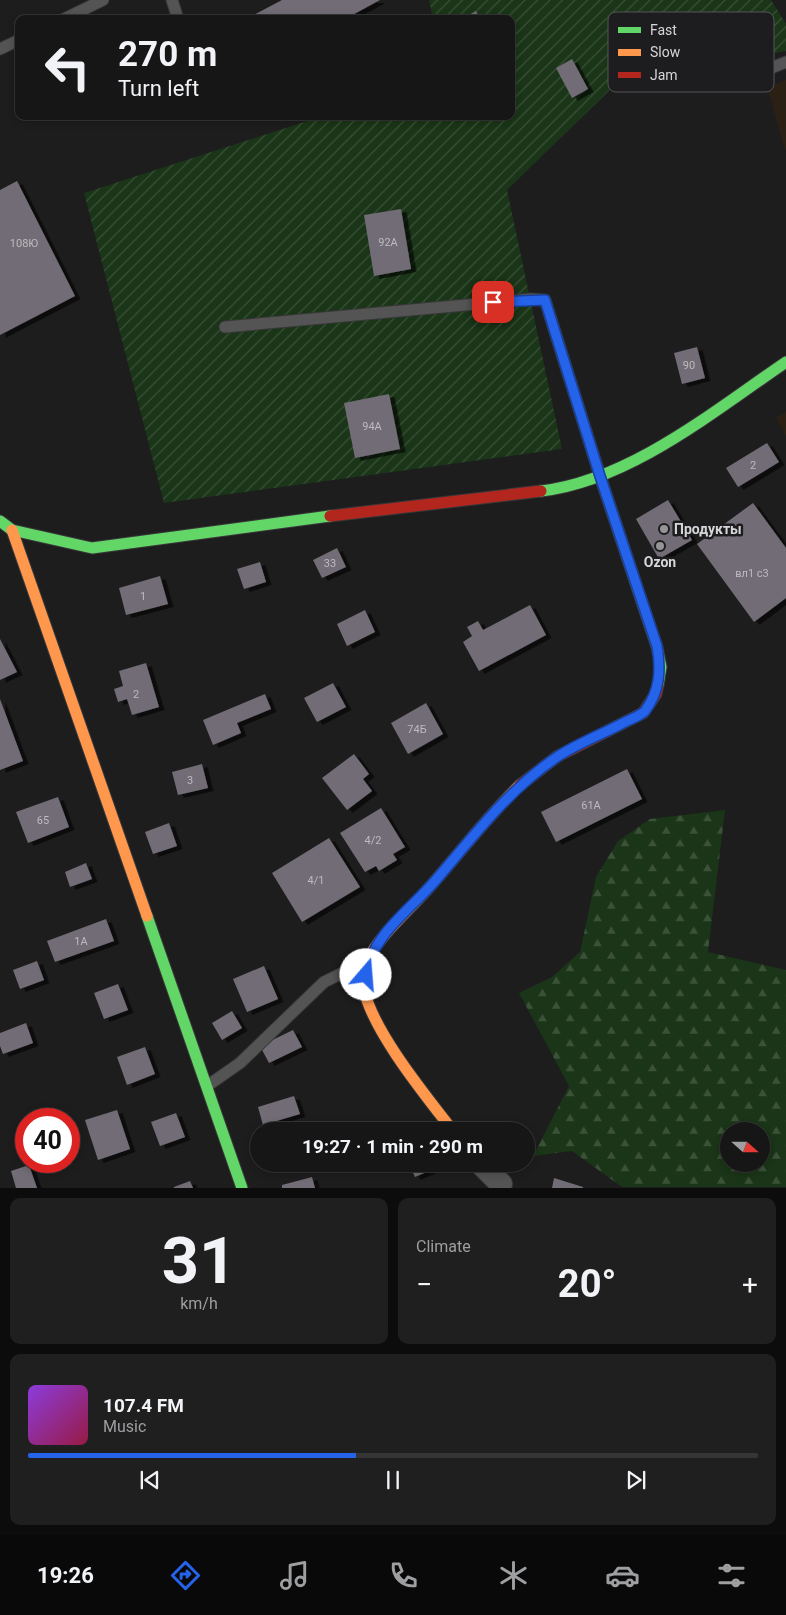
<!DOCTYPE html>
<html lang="en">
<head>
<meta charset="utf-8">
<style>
  body { margin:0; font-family:Roboto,sans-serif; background:#1f1f1f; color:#f1f3f6; height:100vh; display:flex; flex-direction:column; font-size:19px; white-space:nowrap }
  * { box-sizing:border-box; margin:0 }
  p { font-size:16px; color:#9e9fa1 }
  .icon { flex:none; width:28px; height:28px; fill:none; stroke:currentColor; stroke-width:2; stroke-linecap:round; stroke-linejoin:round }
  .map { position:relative; height:1188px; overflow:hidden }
  .drawer { display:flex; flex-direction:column; gap:10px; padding:10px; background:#0c0c0c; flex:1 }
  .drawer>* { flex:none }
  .top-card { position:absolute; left:15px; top:15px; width:500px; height:105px; border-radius:10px; box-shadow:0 2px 8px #0003,0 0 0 1px #353535; background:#161616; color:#f1f3f6; overflow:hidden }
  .needle { width:32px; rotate:111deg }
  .buttons { position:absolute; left:720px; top:1122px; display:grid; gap:10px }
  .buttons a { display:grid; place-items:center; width:50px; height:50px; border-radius:50%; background:#161616; box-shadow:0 2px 8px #0003,0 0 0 1px #353535; font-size:25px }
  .speed { position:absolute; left:15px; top:1108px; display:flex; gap:10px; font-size:25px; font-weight:700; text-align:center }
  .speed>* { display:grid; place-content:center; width:65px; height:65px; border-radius:50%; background:#161616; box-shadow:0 2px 8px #0003,0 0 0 1px #353535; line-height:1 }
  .speed .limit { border:8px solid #d22; background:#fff; color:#111 }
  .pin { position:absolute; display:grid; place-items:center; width:42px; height:42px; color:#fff; margin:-21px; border-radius:10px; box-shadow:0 2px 8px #0006 }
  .me { position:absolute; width:55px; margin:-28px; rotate:18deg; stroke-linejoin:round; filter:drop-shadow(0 0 4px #0008) }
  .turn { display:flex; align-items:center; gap:18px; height:105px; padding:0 20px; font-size:22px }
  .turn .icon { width:65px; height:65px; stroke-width:2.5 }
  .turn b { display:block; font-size:35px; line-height:42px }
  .big { font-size:38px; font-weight:700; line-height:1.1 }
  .drawer .card { flex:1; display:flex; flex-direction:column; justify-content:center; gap:8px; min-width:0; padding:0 18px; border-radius:10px; background:#1f1f1f }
  .drawer .dial { align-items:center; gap:0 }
  .dial b { font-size:65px; line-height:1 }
  .song { display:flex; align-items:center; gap:15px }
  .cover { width:60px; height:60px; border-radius:8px; background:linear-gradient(135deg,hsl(270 70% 55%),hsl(340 70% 35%)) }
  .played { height:5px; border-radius:2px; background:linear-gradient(90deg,#2563eb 45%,#353535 45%) }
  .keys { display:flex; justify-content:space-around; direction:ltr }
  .heat { display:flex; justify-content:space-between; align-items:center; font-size:28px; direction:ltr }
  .drawer .tiles { flex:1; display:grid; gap:10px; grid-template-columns:1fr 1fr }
  .card:last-child { grid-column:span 2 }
  .trip { position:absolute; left:250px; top:1122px; width:285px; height:50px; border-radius:25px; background:#161616; box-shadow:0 2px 8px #0003,0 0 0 1px #353535; font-weight:700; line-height:50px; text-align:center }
  .tab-bar { display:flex; height:80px; justify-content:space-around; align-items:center; background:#090909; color:#9e9fa1 }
  .tab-bar .icon { width:35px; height:35px }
  .tab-bar .on { color:#2563eb }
  .tab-bar b { font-size:22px; color:#f1f3f6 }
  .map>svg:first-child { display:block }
</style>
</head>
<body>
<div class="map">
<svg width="786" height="1188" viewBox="0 0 786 1188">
  <defs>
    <pattern id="forest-firs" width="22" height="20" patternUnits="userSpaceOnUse" patternTransform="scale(1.25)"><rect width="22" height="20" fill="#1a3517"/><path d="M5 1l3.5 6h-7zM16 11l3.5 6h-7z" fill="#3b5138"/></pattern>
    <pattern id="garden-furrows" width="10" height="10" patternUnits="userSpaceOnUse" patternTransform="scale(1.25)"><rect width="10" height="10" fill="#1a3517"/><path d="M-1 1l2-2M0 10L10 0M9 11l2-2" fill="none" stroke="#3b5138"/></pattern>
    <filter id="shadow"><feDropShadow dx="5.5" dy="3" stdDeviation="0" flood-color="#0009"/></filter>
  </defs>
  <rect width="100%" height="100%" fill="#1d1d1e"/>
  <path fill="#2b2014" d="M786 80V152L767 87Z
    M786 412V436L776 418Z"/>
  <path fill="url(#forest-firs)" fill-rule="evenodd" d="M725 810 708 952 786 970V1187H622L572 1151 533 1156 569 1086 519 993 552 977 580 952 596 877 618 841 650 819ZM729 1131H761V1164H729Z"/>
  <path fill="url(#garden-furrows)" d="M429 0H771L786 24V51L617 83 507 190 562 449 164 503 84 193 323 116H511V19H433Z"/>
  <path fill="#716c75" filter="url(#shadow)" d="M282 0H380L345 19H246Z
    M476 11 480 19H461Z
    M572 59 588 89 572 98 556 68Z
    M17 181 75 296 0 335V190Z
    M401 209 411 269 374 276 364 215Z
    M697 347 705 378 682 384 674 353Z
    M389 394 400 449 355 458 344 403Z
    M767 443 779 462 738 487 726 468Z
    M668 500 692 540 659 559 636 519Z
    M753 503 786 548V598L754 622 697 544Z
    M337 548 346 567 322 578 313 560Z
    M260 562 266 582 244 589 237 569Z
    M160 576 168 604 126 615 119 588Z
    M530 605 546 635 479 671 463 642 472 636 467 627 478 621 483 630Z
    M365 610 375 632 347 646 337 624Z
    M0 639 17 672 0 680Z
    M146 663 159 707 132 715 127 699 118 702 114 689 123 686 119 671Z
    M333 683 346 707 317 722 304 698Z
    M265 694 271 709 237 723 241 733 213 745 203 720Z
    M0 699 23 761 0 770Z
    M426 703 443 734 408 754 391 723Z
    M354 754 369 774 363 779 372 791 347 810 322 778Z
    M202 764 208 788 178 795 172 772Z
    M627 769 642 799 556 842 541 812Z
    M58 797 69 827 28 843 16 812Z
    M381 808 405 847 393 854 397 860 379 871 376 866 365 872 340 833Z
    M169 823 177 846 153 854 145 832Z
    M329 838 360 887 302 922 272 873Z
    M86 863 92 879 70 887 65 872Z
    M106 919 114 941 55 962 47 941Z
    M37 961 44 980 20 989 13 970Z
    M264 966 278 999 247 1012 233 979Z
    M118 984 128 1010 104 1019 94 993Z
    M232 1011 242 1028 222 1040 212 1023Z
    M26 1023 33 1043 3 1054 0 1046V1033Z
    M293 1030 302 1047 269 1063 260 1046Z
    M145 1047 155 1074 127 1085 117 1057Z
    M294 1096 300 1114 263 1125 258 1107Z
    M117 1110 130 1149 98 1160 85 1120Z
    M176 1113 185 1137 160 1146 151 1122Z
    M409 1164H428L431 1170 415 1177Z
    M29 1165 37 1188H16L11 1171Z
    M312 1177 315 1188H282V1185Z
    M554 1178 583 1187V1188H552Z
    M190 1181 193 1188H174V1187Z"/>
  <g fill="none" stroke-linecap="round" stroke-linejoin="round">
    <defs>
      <path id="lane" d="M172 0 178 19
        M64 19 103 0
        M0 49 19 40
        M738 81 786 62
        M225 327 531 299 545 300 600 476
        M207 1086 240 1063 324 982 367 961"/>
      <path id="street" d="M481 1164 501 1184"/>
      <path id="fast" d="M600 476 657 647 661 667 658 685
        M541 491C629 481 714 411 786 362
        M0 521 12 530 92 548 330 516
        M147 916 242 1188"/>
      <path id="slow" d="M12 530 147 916
        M453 1131C426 1096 374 1033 364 990 363 983 365 967 368 960 377 937 417 903 434 882 463 849 488 816 520 785"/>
      <path id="jam" d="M330 516 541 491
        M520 785 558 756 643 713 656 694 658 685"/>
    </defs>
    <use href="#lane" stroke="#38383a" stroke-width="13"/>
    <use href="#street" stroke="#38383a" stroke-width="24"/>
    <use href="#fast" stroke="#38383a" stroke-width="13"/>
    <use href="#slow" stroke="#38383a" stroke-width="13"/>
    <use href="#jam" stroke="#38383a" stroke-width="13"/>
    <use href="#lane" stroke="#545455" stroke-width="11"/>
    <use href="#street" stroke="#545455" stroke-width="22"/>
    <use href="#fast" stroke="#63d668" stroke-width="11"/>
    <use href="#slow" stroke="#ff974d" stroke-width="11"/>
    <use href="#jam" stroke="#b3261e" stroke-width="11"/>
  </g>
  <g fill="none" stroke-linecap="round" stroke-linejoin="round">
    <defs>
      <path id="route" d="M366 975C371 936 411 909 435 881 473 837 508 790 557 757 578 743 603 734 625 722 631 719 640 716 645 711 660 691 661 670 657 646L600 476 545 300 493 302"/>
    </defs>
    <use href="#route" stroke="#184099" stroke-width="12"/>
    <use href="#route" stroke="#2563eb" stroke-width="9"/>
  </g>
  <g fill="#959597" stroke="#1d1c1f" stroke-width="2">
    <circle cx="664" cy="529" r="5"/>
    <circle cx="660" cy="546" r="5"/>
  </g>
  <g text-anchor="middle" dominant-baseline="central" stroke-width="5" stroke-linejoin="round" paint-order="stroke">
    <g font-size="11" fill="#bdbbbf">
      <text x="388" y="242">92А</text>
      <text x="24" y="243">108Ю</text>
      <text x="689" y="365">90</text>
      <text x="372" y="426">94А</text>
      <text x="753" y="465">2</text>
      <text x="330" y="563">33</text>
      <text x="752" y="573">вл1 с3</text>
      <text x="143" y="596">1</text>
      <text x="136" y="694">2</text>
      <text x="417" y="729">74Б</text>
      <text x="190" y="780">3</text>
      <text x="591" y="805">61А</text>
      <text x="43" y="820">65</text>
      <text x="373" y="840">4/2</text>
      <text x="316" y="880">4/1</text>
      <text x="81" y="941">1А</text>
    </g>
    <g font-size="14" font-weight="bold" fill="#d6d5d8" stroke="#1d1c1f" text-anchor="start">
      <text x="674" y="529">Продукты</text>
      <text x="660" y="562" text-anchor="middle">Ozon</text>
    </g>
  </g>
  <rect x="608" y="12" width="166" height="80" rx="8" fill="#1d1c1f" stroke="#545456" stroke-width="1"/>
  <rect x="618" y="27" width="23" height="6" fill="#63d668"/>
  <rect x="618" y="49" width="23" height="7" fill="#ff974d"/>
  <rect x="618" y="72" width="23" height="6" fill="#b3261e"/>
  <g font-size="14" fill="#d6d5d8">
    <text x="650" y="35">Fast</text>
    <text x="650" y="57">Slow</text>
    <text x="650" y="80">Jam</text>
  </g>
</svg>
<div class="buttons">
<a><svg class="needle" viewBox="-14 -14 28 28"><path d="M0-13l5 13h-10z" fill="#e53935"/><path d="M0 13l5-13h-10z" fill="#9e9fa1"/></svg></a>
</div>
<div class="speed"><div class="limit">40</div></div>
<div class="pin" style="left:493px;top:302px;background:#d93025"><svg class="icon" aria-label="arrive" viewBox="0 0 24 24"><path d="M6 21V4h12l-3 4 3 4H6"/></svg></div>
<svg class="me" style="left:366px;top:975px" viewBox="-20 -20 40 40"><circle r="19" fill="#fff"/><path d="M0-13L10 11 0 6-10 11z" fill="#2563eb"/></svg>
<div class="trip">19:27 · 1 min · 290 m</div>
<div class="top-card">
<div class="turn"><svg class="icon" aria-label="left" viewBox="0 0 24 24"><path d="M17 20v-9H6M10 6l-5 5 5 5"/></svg><div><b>270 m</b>Turn left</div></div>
</div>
</div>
<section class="drawer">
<div class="tiles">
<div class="card dial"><b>31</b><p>km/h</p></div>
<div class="card"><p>Climate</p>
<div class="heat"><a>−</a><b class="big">20°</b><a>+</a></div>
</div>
<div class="card">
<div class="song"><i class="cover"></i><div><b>107.4 FM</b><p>Music</p></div></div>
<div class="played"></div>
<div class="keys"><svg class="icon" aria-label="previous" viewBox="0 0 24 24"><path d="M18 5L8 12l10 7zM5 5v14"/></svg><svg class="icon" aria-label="pause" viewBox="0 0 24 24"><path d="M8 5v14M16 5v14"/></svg><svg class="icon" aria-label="next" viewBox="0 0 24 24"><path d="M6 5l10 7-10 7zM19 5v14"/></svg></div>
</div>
</div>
</section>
<nav class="tab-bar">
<b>19:26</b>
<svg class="icon on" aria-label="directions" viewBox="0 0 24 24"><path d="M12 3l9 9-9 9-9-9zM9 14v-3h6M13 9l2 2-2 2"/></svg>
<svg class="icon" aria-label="music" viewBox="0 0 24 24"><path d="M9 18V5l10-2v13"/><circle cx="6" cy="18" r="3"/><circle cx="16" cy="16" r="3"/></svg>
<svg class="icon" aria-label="phone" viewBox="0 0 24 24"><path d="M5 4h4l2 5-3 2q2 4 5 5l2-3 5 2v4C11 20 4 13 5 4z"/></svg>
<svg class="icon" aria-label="climate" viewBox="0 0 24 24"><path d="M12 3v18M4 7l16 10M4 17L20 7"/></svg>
<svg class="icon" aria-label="car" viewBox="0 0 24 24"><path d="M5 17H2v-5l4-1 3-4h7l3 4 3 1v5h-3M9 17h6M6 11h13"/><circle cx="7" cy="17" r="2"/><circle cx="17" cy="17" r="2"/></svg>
<svg class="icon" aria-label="filters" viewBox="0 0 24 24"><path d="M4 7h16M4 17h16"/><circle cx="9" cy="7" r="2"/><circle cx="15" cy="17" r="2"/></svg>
</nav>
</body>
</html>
